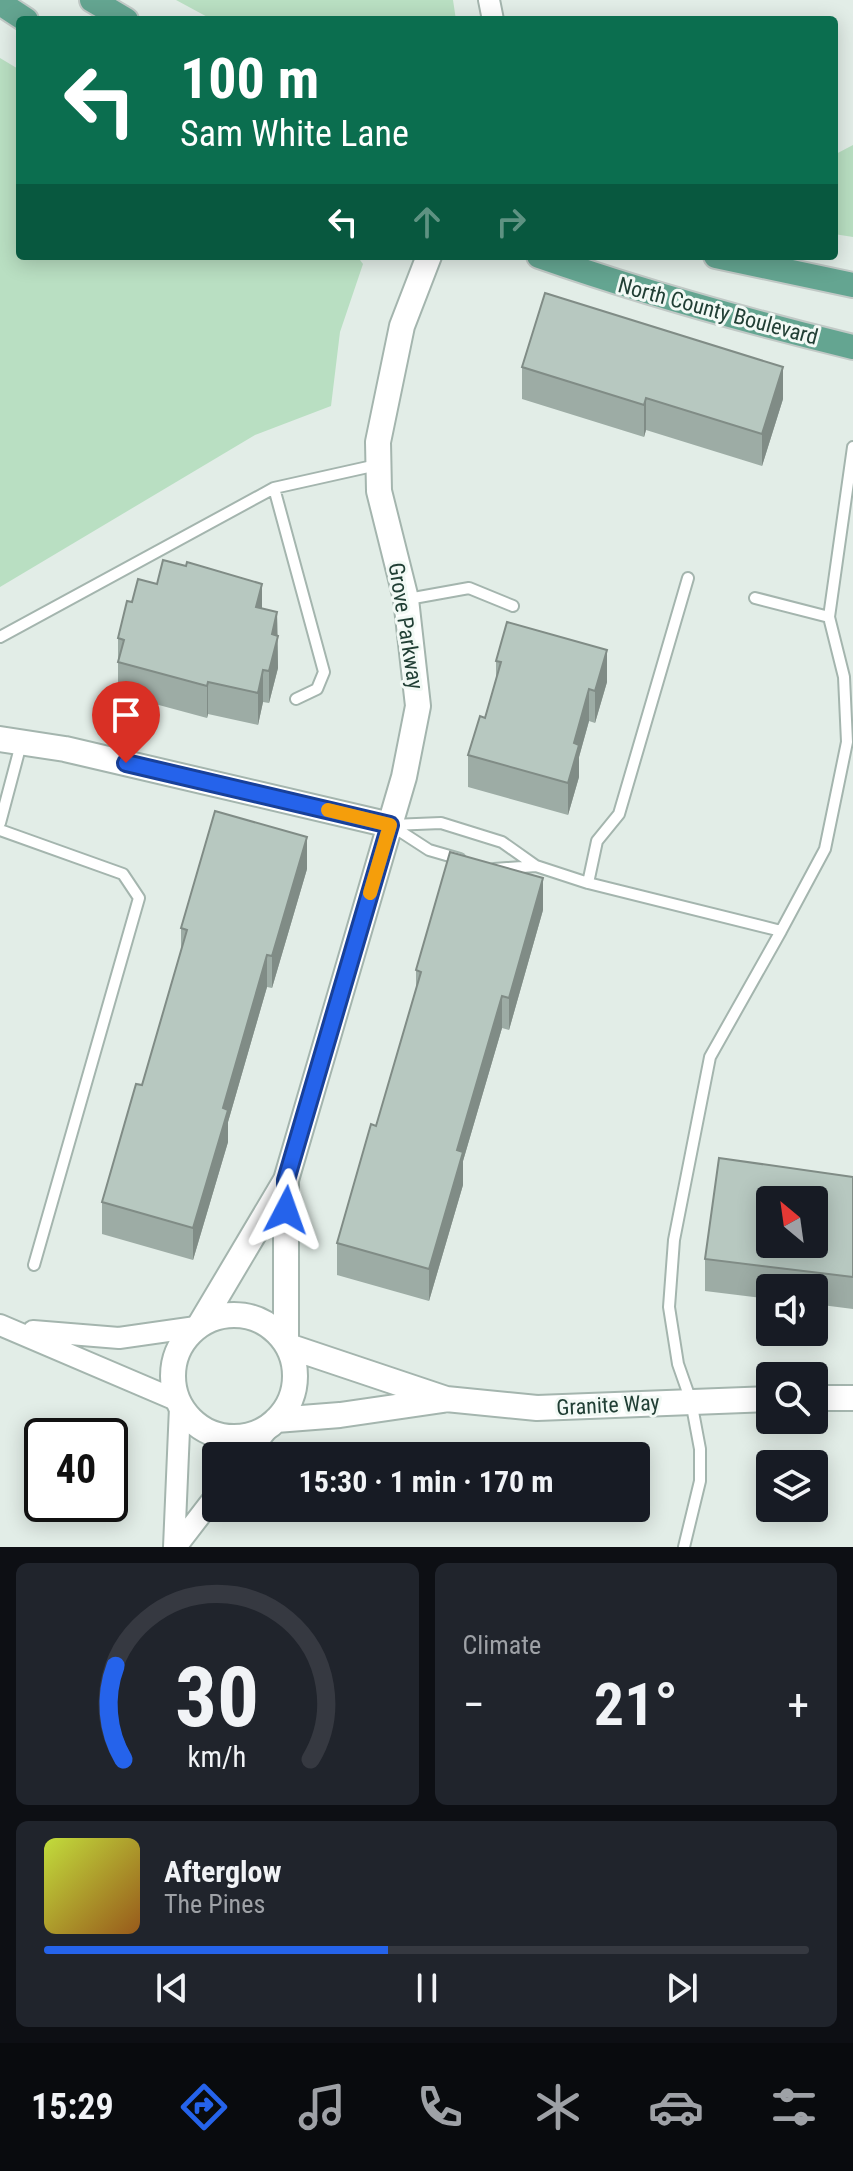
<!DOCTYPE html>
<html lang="en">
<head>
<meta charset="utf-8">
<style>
  body { margin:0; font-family:"Roboto Condensed",sans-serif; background:#20242c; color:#f1f3f6; height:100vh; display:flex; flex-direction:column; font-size:30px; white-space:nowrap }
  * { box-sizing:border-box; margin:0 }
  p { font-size:26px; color:#9ea1a6 }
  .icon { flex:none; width:44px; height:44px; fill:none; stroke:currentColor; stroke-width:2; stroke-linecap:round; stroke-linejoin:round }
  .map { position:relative; height:1547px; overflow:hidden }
  .panel { display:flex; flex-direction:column; gap:16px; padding:16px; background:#0d0f14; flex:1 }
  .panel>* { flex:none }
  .hud { position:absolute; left:16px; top:16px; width:822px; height:244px; border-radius:8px; box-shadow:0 4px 20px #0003; background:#0b6e4f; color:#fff; overflow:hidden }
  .needle { width:52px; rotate:331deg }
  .buttons { position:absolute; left:756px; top:1186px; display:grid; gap:16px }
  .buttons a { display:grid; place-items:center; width:72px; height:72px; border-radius:8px; background:#171b24; box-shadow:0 4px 20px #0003; font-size:40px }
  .speed { position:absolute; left:24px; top:1418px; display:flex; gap:16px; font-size:40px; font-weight:700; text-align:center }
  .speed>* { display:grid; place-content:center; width:104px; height:104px; border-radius:50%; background:#171b24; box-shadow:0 4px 20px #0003; line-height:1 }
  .speed .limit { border:4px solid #111; border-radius:12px; background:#fff; color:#111 }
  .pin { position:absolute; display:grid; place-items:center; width:68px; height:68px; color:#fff; margin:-82px -34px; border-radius:50% 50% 50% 0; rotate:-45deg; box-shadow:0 0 8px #0007 }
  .pin .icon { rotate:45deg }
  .me { position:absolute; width:88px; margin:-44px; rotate:4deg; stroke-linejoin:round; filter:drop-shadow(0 0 6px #0008) }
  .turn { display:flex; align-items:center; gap:28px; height:168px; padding:0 32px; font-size:36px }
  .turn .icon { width:104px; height:104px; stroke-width:2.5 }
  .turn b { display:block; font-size:56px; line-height:68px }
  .lanes { display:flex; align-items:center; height:76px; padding:0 32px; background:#0003; justify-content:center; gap:40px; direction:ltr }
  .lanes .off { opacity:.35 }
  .big { font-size:60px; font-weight:700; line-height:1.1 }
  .panel .card { flex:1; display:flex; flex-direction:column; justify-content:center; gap:12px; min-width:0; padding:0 28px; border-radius:12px; background:#20242c }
  .panel .dial { align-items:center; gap:0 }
  .dial svg { height:208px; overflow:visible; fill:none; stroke:#363941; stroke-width:7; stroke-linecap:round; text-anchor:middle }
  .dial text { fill:#f1f3f6; stroke:none }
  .song { display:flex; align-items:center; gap:24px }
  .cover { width:96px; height:96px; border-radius:12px; background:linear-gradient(135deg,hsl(70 70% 55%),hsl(30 70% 35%)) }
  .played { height:8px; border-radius:4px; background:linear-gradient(90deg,#2563eb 45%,#363941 45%) }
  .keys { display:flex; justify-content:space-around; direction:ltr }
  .heat { display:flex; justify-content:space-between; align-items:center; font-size:44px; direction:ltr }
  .panel .tiles { flex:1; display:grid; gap:16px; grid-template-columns:1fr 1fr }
  .card:last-child { grid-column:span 2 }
  .trip { position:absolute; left:202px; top:1442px; width:448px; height:80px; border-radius:8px; background:#171b24; box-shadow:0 4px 20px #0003; font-weight:700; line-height:80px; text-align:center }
  .dock { display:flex; height:128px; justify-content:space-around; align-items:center; background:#090b0e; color:#9ea1a6 }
  .dock .icon { width:56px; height:56px }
  .dock .on { color:#2563eb }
  .dock b { font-size:36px; color:#f1f3f6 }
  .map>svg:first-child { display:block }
</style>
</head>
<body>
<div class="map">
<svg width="853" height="1547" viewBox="0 0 853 1547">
  <rect width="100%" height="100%" fill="#e2ede7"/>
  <path fill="#b9dfc2" d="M176 0H453L456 20H213Z
    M0 58 20 70V256H357L363 264 340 332 331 406 255 435 0 587Z
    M853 145V237L834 234V155Z"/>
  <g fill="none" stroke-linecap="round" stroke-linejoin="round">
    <defs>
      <path id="service" d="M274 488 324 672 317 689 296 699
        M755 598 829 617
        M408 599 469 588 513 606
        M0 637 274 488 377 465
        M0 823 21 744
        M392 825 441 823 502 842 536 866 588 883 781 931 825 849 847 742 844 677 829 617 853 447
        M392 826 429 850 460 859
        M0 830 123 874 139 898 34 1265
        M494 869 536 866
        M588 883 597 841 619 814 688 578
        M684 1547 700 1481V1449L691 1401 678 1364 669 1307 674 1240 710 1057 781 931"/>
      <path id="minor" d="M489 0 493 20
        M0 1325 176 1400
        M33 1331 119 1338 196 1327
        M246 1456 270 1426
        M174 1547 180 1407
        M176 1547 216 1495"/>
      <path id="tertiary" d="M0 739 65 749 390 825
        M286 1182V1342
        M173 1376a61 61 0 1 1 122 0a61 61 0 1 1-122 0Z
        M201 1323 286 1180 404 777 418 706 406 599 379 491 378 442 402 326 429 256
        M288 1346 446 1399 537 1408 770 1399
        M814 1398H853
        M276 1420 340 1415 443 1400"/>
      <path id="primary" d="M92 0 126 20
        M0 3 26 20
        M539 256C642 292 746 321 853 347
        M716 256 853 285"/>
    </defs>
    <use href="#service" stroke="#a4b5ae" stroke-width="14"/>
    <use href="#minor" stroke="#a4b5ae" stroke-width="24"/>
    <use href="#tertiary" stroke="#a4b5ae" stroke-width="28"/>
    <use href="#primary" stroke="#c1c9c6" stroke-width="28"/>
    <use href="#service" stroke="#fff" stroke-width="10"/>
    <use href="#minor" stroke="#fff" stroke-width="20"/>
    <use href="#tertiary" stroke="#fff" stroke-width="24"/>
    <use href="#primary" stroke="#64a591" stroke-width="24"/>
  </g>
  <path fill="#9daca5" d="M522 367 783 399 762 466 646 430 644 437 522 399Z
    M132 602 262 609 277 612 278 668 269 703 263 702 258 725 208 714 207 718 118 694V638Z
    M496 661 607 682 595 723 589 721 579 757V777L568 815 468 787V755L485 718 496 682Z
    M307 869 272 988 267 987 228 1122V1142L193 1260 102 1234V1202L142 1085 181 950V928Z
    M543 910 509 1030 502 1028 463 1161V1185L429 1301 337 1275V1243L376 1126 416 988V970Z
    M853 1177V1309L814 1304V1288H770V1299L705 1291V1259Z"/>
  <path fill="#808c86" d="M783 367V399L762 466V434Z
    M646 398V430L644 437V405Z
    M262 584V616L256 607Z
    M277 612 278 668 269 703V671L272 634Z
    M607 650V682L595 723V691Z
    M263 670V702L258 725V693Z
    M208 682V714L207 718V686Z
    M589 689V721L579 757V777L568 815V783L574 743Z
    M307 837V869L272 988V956Z
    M543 878V910L509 1030V998Z
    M267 955V987L228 1122V1142L193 1260V1228L223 1108Z
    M502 996V1028L463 1161V1185L429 1301V1269L457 1150Z"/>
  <path fill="#b7c8c0" stroke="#808c86" stroke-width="2" fill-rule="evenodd" d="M545 293 783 367 762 434 646 398 644 405 522 367Z
    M163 560 186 566 187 562 262 584 256 607 277 612 272 634 278 636 269 671 263 670 258 693 208 682 207 686 118 662 124 640 118 638 127 601 132 602 138 579 157 584Z
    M507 622 607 650 595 691 589 689 574 743 579 745 568 783 468 755 480 716 485 718 501 662 496 661Z
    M215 811 307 837 272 956 267 955 223 1108 228 1110 193 1228 102 1202 136 1084 142 1085 187 930 181 928Z
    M450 852 543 878 509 998 502 996 457 1150 463 1152 429 1269 337 1243 371 1124 376 1126 421 972 416 970Z
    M719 1158 853 1177V1277L705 1259ZM770 1200H814V1244H770Z"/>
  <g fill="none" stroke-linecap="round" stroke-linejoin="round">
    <defs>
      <path id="route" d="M126 763 390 825 286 1180V1210"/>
    </defs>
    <use href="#route" stroke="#184099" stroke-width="20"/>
    <use href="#route" stroke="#2563eb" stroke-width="14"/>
    <path stroke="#f59e0b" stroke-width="14" d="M328 810 390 825 370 893"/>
  </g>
  <g text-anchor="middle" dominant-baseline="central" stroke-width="6" stroke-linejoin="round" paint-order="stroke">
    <g font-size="22" fill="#213f35" stroke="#f2f9f5">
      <text transform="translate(718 311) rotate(15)">North County Boulevard</text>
      <text transform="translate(406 626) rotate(81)">Grove Parkway</text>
      <text transform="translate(608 1405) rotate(-3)">Granite Way</text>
    </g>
  </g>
</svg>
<div class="buttons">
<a><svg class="needle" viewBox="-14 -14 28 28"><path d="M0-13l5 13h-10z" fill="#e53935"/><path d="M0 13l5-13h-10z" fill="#9ea1a6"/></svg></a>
<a><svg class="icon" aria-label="sound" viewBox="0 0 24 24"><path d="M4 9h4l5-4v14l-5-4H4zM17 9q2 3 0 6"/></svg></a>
<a><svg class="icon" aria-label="search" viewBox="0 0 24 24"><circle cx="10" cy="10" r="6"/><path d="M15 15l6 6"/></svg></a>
<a><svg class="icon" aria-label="layers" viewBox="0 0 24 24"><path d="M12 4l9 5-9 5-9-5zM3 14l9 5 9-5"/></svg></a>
</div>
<div class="speed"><div class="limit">40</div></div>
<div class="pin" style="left:126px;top:763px;background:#d93025"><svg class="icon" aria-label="arrive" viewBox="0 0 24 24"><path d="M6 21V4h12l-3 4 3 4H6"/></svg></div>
<svg class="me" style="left:286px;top:1210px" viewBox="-20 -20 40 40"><path d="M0-17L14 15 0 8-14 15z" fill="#2563eb" stroke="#fff" stroke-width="4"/></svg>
<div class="trip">15:30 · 1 min · 170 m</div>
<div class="hud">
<div class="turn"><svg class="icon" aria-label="left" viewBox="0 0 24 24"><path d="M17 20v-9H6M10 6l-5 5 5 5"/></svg><div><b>100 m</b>Sam White Lane</div></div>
<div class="lanes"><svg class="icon" aria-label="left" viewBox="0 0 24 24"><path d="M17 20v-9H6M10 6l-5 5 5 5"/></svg><svg class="icon off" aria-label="ahead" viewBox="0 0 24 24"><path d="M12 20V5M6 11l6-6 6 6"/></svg><svg class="icon off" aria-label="right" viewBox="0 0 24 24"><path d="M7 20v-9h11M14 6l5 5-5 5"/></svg></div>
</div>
</div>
<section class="panel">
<div class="tiles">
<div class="card dial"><svg viewBox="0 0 100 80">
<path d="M14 69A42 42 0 1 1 86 69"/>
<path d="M14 69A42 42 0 0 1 11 33" stroke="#2563eb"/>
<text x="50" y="56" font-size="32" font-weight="700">30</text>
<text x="50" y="72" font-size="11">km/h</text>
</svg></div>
<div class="card"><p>Climate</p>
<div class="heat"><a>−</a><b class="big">21°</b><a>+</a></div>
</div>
<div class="card">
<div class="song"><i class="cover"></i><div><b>Afterglow</b><p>The Pines</p></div></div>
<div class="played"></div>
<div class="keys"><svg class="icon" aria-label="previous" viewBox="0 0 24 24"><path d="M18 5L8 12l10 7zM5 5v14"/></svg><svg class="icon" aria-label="pause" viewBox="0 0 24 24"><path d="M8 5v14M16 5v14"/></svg><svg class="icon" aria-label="next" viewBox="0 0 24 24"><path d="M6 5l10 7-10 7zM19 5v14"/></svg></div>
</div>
</div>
</section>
<nav class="dock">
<b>15:29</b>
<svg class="icon on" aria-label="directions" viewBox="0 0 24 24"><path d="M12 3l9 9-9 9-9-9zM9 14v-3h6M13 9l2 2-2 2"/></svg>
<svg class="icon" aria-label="music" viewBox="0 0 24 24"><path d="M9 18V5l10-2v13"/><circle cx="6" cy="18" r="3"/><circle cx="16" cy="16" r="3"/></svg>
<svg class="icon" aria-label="phone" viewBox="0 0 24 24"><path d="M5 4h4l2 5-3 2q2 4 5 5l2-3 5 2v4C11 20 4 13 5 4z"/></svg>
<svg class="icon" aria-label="climate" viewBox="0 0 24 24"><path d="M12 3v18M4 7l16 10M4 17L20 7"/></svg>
<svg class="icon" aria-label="car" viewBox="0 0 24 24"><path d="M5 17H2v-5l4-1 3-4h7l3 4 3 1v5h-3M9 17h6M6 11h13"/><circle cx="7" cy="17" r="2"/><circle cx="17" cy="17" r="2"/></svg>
<svg class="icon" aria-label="filters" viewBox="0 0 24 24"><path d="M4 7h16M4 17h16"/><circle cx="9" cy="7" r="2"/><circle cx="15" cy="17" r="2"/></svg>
</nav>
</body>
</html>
